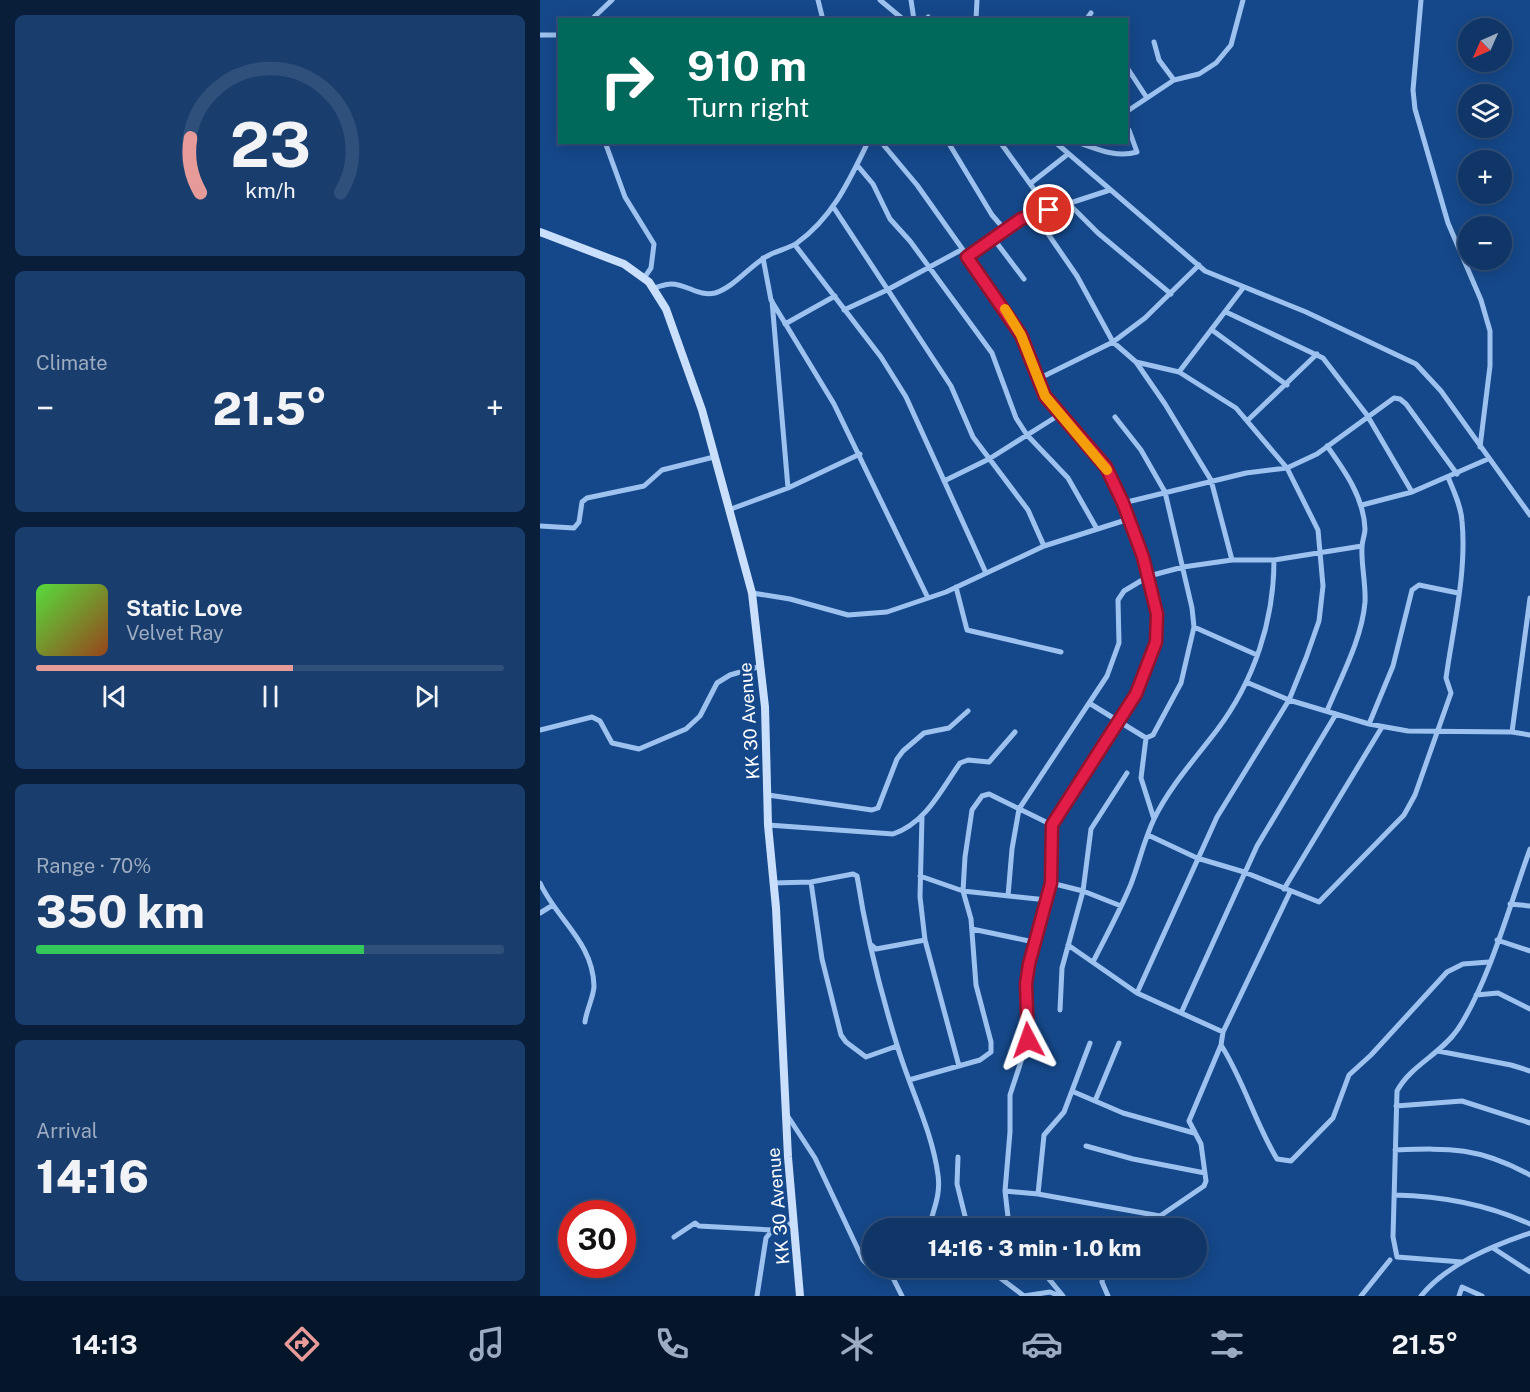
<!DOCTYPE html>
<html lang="en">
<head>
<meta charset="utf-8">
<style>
  body { margin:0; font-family:"Public Sans",sans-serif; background:#193e6e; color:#f1f3f6; height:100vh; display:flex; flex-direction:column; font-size:22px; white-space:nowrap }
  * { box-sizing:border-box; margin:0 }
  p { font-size:20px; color:#9cabc0 }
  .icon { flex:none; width:33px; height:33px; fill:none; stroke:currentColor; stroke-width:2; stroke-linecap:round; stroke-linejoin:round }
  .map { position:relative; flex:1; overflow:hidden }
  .side { display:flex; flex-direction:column; gap:15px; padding:15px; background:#091e39; width:540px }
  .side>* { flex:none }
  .top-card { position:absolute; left:18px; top:18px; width:570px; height:126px; border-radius:0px; box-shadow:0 3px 15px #0003,0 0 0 2px #30507c; background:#00695c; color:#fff; overflow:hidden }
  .needle { width:39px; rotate:225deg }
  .buttons { position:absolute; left:918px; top:18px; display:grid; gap:12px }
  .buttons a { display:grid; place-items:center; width:54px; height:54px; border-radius:50%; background:#103668; box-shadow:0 3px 15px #0003,0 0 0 2px #30507c; font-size:30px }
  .speed { position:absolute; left:18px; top:1200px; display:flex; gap:12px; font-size:30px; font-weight:700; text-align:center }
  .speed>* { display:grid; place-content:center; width:78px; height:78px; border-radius:50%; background:#103668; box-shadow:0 3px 15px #0003,0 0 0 2px #30507c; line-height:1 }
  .speed .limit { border:9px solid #d22; background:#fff; color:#111 }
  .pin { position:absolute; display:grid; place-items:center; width:51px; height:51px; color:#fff; margin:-26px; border:3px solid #fff; border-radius:50%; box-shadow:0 2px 6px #0007 }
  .me { position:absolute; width:66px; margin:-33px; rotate:356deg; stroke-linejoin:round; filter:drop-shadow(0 0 4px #0008) }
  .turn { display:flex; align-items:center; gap:21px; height:126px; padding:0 30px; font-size:27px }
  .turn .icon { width:78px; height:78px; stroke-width:2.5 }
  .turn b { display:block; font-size:42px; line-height:51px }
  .big { font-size:45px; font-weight:800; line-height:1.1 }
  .side .card { flex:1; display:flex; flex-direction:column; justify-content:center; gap:9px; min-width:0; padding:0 21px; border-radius:9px; background:#193e6e }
  .side .dial { align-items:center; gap:0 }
  .dial svg { height:156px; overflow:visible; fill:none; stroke:#30507c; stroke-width:7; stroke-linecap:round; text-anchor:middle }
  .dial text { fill:#f1f3f6; stroke:none }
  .song { display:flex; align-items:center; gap:18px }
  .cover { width:72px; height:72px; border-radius:9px; background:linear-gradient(135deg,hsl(110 70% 55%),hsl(20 70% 35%)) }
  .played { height:6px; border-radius:3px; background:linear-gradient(90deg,#e69b98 55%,#30507c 55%) }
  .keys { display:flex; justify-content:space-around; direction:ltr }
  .heat { display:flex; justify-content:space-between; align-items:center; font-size:33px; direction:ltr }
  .charge { height:9px; border-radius:4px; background:linear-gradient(90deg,#34c759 70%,#30507c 0) }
  .trip { position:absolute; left:322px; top:1218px; width:345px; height:60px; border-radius:30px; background:#103668; box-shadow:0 3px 15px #0003,0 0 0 2px #30507c; font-weight:800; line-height:60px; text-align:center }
  .menu { display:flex; height:96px; justify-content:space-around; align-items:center; background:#06162a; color:#9cabc0 }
  .menu .icon { width:42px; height:42px }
  .menu .current { color:#e69b98 }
  .menu b { font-size:27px; color:#f1f3f6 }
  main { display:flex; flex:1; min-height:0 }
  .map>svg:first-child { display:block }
</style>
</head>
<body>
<main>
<section class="side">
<div class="card dial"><svg viewBox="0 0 100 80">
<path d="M14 69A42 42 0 1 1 86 69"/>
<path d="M14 69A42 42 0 0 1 9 41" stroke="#e69b98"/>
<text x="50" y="56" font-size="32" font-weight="700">23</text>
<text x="50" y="72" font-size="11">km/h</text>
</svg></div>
<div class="card"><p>Climate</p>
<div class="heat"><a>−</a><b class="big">21.5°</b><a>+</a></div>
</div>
<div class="card">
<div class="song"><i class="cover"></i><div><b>Static Love</b><p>Velvet Ray</p></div></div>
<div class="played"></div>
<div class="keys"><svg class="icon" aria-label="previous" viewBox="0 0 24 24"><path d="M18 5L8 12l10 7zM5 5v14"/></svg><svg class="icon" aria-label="pause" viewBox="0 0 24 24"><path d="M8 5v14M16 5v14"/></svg><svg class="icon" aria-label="next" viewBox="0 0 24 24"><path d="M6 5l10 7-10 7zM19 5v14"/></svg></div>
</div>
<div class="card"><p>Range · 70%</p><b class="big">350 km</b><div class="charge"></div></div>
<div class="card"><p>Arrival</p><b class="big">14:16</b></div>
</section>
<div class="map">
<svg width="990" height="1296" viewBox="0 0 990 1296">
  <rect width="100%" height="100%" fill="#15488a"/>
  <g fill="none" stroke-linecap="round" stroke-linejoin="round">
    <path stroke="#9dc2ef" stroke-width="5" d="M278 0 283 20
      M340 0 364 20
      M371 0 374 20
      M881 0 873 90 875 109 908 223 941 300 950 331V366L940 447
      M388 17 390 20
      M51 20 72 0
      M436 20 437 0
      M546 20 551 13
      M0 35H20
      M614 42 619 60 634 80
      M586 66 607 98
      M586 112 634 80 659 74 676 63 691 45 703 0
      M65 142 85 197 114 244 111 268 104 278
      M341 142 377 185 465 309 481 335 505 396 566 467 589 519 609 576 617 614 616 642 596 694 512 825 511 883 489 964 486 984 488 1040 470 1095V1132L465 1191 468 1217 472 1228
      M408 142 452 215 465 230
      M460 142 509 210
      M515 142 665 271 766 312 876 364 901 391 990 515
      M537 142C557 149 576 158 597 152L589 130
      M317 165 333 184 350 219 370 241 452 353 476 418 487 435 528 478 557 529
      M491 183 528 154
      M529 204 558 233 631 294
      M294 208 411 386 433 437 488 510 504 546
      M495 215 537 276 573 342 596 362 639 372 696 408 747 468 778 530 783 586 779 621 766 658 749 700 677 817 597 993
      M453 238 484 279
      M255 245 341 357 366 397 446 573
      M427 257 481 219 570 190
      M223 258 231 300 294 404 388 598
      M113 288C119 287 125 284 131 284 147 284 159 297 175 293 194 287 208 268 224 258 234 251 248 249 257 243 293 217 309 181 328 142
      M232 301 248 488
      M304 310 347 290 421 250
      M686 312 783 358 827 415 872 492
      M245 324 295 296
      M672 330 747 385
      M596 362 625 404 671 480 692 560
      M639 372 703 288
      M498 379 573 342 605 318 659 265
      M708 420 777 354
      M404 481 449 459 519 415
      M583 503 706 473 747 468 777 454 854 398 860 399 866 404 917 474
      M822 505 872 492 948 459
      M191 509 248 488 320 454
      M0 526 34 528 39 522 42 502 47 498 104 486 122 470 174 457
      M416 587 427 630 521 652
      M212 593 250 599 308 615 347 612 406 592 504 546 589 519
      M990 598 972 732 990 735
      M654 627 717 655
      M706 682 749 700 829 724 868 731 972 732
      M549 703 606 738 613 735 641 683 654 627 652 608 625 492 601 450 575 417
      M787 711C801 677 822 639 825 602 826 583 821 565 822 547 822 541 825 535 825 529 824 498 805 471 787 446
      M829 724 853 666 872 590 879 585 918 593
      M0 730 52 717 60 721 72 743 99 749 146 729 160 716 177 683 190 675 221 666
      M606 738 601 778 614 819
      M228 795 332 810 338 808 357 759 363 751 384 733 409 728 428 711
      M382 816 380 897 385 940 419 1066
      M228 825 353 834C386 823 401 790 420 763L428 760 449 762 475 732
      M608 835 657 858 704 872 779 902 864 815 875 795 911 693 906 678C913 628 927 572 922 521 921 506 914 492 908 477
      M380 876 423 891 507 900
      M271 882 282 959 301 1035 306 1042 326 1057 357 1046
      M0 883C17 920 53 942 54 986 54 996 46 1011 45 1022
      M233 883 271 882 313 874 317 876C326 934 340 990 357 1045 370 1089 392 1130 398 1175 401 1195 393 1210 389 1228
      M511 883 543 891 581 906
      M744 889 842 727
      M468 896 472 849 479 809 567 676 579 643 578 600 584 591 609 576 643 567 692 560H734L822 546
      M970 904 990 906
      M0 913 13 905
      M432 929 494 942
      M957 940 990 951
      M330 944 336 949 385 940
      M528 945 597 993 683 1032
      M553 962C566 936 580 911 591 884 599 863 604 840 614 819 630 786 655 759 677 730 714 681 734 621 734 560
      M936 995 958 993 990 1009
      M520 1010 522 968 543 891 551 829 587 773
      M642 1011 717 846 796 714
      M681 1045C704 1081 715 1123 737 1159L751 1161 793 1118 809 1075 831 1055 907 972 923 964 949 962
      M898 1051 971 1065 990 1071
      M369 1080 440 1060 451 1052V1042L436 985 431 919 423 891 425 857 432 810 442 796 449 794 512 825
      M534 1092 583 1113 654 1133
      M555 1101 579 1043
      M856 1106 922 1101 990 1123
      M247 1115 275 1158 323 1260 335 1272 353 1278 362 1296
      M546 1146 593 1159 665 1173
      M855 1150C910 1148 939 1147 990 1175
      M418 1157 417 1184 428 1228
      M465 1191 498 1194 620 1216
      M498 1194 504 1135 524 1112 550 1043
      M855 1195C903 1196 946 1204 990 1224
      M606 1228 620 1216 664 1186 666 1181 661 1144 649 1121 681 1045 683 1032 750 892
      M134 1237 155 1223 159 1226 232 1230
      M953 1248 990 1272
      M922 1262 857 1257 853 1237 857 1091C871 1065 901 1054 918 1029 949 982 970 904 990 849
      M447 1268 484 1296
      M500 1268 523 1296
      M564 1268 562 1282 568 1296
      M353 1278 380 1268
      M217 1296 226 1238 234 1228 253 1223
      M484 1296 510 1292 520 1296
      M821 1296 850 1260
      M881 1296C907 1264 952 1246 990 1233
      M919 1296 922 1287 942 1296"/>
    <path stroke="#cadffb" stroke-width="8" d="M0 232 84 264 109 282 126 309 162 410 212 593 225 707 228 825 236 908 248 1157 260 1296"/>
  </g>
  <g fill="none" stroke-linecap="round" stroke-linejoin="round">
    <defs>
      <path id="route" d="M488 1040 486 984 489 964 511 883 512 825 596 694 616 642 617 614 603 557 583 503 566 467 505 396 481 335 427 257 481 219 509 210"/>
    </defs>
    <use href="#route" stroke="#92132f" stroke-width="15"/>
    <use href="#route" stroke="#e11d48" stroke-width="10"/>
    <path stroke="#f59e0b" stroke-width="10" d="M465 309 481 335 505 396 567 470"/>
  </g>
  <g text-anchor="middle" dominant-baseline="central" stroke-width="6" stroke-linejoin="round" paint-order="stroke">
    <g font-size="18" fill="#fff" stroke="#15488a">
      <text transform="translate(209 721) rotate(-94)">KK 30 Avenue</text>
      <text transform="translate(238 1206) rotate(-95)">KK 30 Avenue</text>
    </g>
  </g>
</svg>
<div class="buttons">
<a><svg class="needle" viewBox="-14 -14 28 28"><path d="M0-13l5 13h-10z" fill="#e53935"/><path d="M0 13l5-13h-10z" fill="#9cabc0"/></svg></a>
<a><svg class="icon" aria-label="layers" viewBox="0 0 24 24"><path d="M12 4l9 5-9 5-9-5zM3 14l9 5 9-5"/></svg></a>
<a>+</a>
<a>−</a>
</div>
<div class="speed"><div class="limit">30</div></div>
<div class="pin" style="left:509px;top:210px;background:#d93025"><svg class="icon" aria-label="arrive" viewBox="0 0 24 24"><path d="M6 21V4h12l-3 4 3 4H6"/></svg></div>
<svg class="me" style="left:488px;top:1040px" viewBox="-20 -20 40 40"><path d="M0-17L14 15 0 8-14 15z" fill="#e11d48" stroke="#fff" stroke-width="4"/></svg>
<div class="trip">14:16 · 3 min · 1.0 km</div>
<div class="top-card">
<div class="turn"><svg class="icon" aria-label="right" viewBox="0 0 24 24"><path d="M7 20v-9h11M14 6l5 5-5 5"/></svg><div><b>910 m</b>Turn right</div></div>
</div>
</div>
</main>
<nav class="menu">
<b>14:13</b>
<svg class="icon current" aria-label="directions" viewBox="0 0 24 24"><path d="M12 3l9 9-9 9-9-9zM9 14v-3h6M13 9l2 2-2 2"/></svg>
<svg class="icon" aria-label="music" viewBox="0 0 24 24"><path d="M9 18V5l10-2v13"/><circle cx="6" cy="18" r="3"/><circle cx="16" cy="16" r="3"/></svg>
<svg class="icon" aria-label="phone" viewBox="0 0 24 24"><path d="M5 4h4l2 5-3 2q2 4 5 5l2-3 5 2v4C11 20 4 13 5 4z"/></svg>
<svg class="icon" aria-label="climate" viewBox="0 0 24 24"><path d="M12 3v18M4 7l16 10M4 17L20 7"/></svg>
<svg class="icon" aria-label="car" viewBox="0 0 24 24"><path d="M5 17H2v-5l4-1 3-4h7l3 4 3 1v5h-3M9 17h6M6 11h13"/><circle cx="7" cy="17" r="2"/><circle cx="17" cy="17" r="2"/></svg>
<svg class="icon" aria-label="filters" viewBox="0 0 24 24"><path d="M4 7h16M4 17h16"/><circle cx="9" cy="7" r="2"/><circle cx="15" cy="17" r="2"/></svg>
<b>21.5°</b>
</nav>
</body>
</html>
